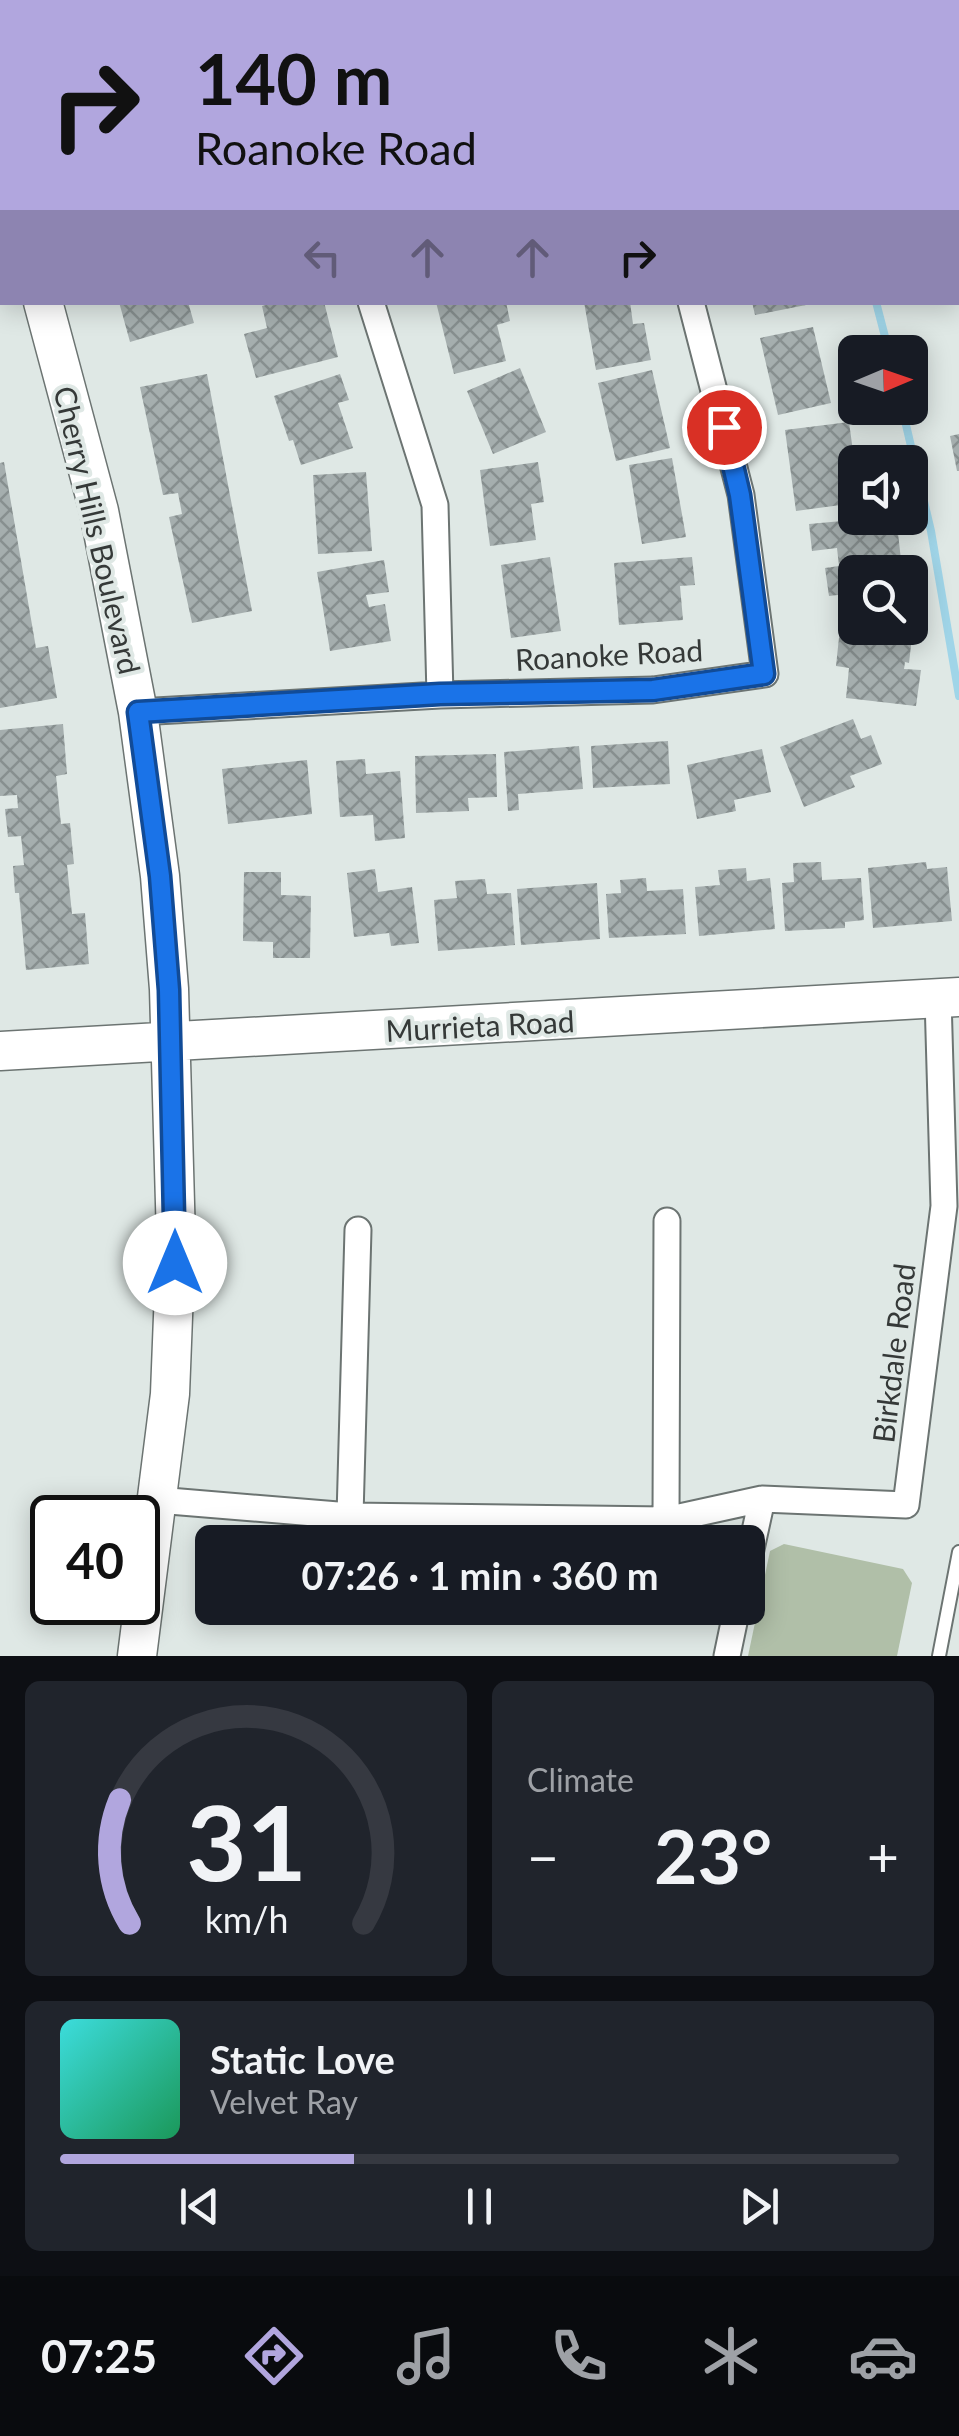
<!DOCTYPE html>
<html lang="en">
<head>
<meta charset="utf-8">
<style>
  body { margin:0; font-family:Lato,sans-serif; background:#20242c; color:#f1f3f6; height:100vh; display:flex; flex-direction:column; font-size:38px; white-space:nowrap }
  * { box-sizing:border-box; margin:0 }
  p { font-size:32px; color:#9ea1a6 }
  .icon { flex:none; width:55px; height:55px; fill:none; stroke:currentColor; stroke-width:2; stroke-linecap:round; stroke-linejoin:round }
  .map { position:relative; height:1656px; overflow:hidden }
  .panel { display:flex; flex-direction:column; gap:25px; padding:25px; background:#0d0f14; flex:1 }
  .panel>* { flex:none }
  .guide { position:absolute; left:0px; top:0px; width:960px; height:305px; box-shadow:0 5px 25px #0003; background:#b1a6de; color:#111; overflow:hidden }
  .needle { width:65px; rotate:88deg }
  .buttons { position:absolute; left:838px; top:335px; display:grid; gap:20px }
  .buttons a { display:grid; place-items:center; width:90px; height:90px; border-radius:15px; background:#171b24; box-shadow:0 5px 25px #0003; font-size:50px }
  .speed { position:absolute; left:30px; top:1495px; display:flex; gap:20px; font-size:50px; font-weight:700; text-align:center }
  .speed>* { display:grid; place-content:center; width:130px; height:130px; border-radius:50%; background:#171b24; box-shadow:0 5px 25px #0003; line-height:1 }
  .speed .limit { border:5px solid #111; border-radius:15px; background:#fff; color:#111 }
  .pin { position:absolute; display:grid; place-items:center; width:85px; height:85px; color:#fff; margin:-42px; border:5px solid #fff; border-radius:50%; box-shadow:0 2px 10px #0007 }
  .me { position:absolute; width:110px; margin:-55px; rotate:0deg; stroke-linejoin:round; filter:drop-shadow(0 0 8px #0008) }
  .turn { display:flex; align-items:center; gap:35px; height:210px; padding:0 30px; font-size:45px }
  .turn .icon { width:130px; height:130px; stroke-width:2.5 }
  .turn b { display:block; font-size:70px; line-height:85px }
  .lanes { display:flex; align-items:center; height:95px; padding:0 30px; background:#0003; justify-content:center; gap:50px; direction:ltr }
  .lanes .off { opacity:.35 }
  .big { font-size:75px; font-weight:700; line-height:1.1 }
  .panel .tile { flex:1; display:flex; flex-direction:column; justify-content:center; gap:15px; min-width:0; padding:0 35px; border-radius:15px; background:#20242c }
  .panel .dial { align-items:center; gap:0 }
  .dial svg { height:260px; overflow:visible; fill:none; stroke:#363941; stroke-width:7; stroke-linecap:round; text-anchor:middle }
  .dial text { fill:#f1f3f6; stroke:none }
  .song { display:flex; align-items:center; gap:30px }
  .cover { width:120px; height:120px; border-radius:15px; background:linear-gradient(135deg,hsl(180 70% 55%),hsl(150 70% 35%)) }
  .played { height:10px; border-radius:5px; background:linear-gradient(90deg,#b1a6de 35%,#363941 35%) }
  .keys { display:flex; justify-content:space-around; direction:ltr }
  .heat { display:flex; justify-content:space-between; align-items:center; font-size:55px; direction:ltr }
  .panel .tiles { flex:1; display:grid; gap:25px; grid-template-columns:1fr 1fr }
  .tile:last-child { grid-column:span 2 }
  .trip { position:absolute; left:195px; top:1525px; width:570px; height:100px; border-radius:15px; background:#171b24; box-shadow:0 5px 25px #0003; font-weight:700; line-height:100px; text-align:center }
  .tabs { display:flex; height:160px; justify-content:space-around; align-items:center; background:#090b0e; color:#9ea1a6 }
  .tabs .icon { width:70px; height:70px }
  .tabs .selected { color:#b1a6de }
  .tabs b { font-size:45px; color:#f1f3f6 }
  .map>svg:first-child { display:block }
</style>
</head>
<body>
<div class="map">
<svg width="959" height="1656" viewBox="0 0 959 1656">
  <defs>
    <pattern id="building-cross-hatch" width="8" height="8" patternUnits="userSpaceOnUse" patternTransform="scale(2.5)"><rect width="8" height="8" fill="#a5aeae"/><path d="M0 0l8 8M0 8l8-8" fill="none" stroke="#878f8f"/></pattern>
  </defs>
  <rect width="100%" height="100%" fill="#dfe8e5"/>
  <path fill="#b0bfa8" d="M784 1544 903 1569 912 1583 897 1656H748L770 1551Z"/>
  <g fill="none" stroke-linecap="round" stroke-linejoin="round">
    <path stroke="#a0d5e8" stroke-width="8" d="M803 0V2
      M876 302 889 352
      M902 408 931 531 959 696"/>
  </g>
  <path fill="url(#building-cross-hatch)" d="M119 302H188L194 323 130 342Z
    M277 302H324L338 357 256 378 244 334 267 328 262 306Z
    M436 302H506L510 321 497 325 506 361 454 374Z
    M584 302H630L633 324 644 323 651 360 596 370Z
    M752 302H811V304L755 315Z
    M813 327 831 403 778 415 760 338Z
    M520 368 546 432 493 454 467 391Z
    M652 370 670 448 616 461 598 383Z
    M207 374 252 611 192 623 169 517 182 514 178 493 163 495 140 387Z
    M340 374 349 400 338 403 353 448 301 465 293 440 289 441 274 396Z
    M849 422 855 466 844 468 848 504 796 511 785 430Z
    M959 434V471H957L950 436Z
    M672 458 686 537 642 544 629 465Z
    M4 462 36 648 48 646 57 698 0 708V463Z
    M538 462 544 502 531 504 536 540 490 546 480 470Z
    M366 472 372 551 318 554 313 475Z
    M875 518 876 535 898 533 902 569 855 572V593L829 596 825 568 839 566 837 548 812 551 809 524Z
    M550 557 561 631 511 638 501 565Z
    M692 557 695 585 680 586 683 620 619 625 614 563Z
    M384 560 389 592 366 595 369 607 385 604 391 641 330 651 317 572Z
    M840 628 912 637 909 663 905 662 904 669 921 670 916 706 846 698 849 668 836 666Z
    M853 719 861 739 871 735 882 764 850 776 855 787 804 807 780 747Z
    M63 724 67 774 56 776 61 824 70 823 74 864 67 865 72 914 85 913 89 964 26 970 19 893H15L13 866 24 865 21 836 8 837 5 809 18 808 17 795 0 796V730Z
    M668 741 670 784 593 788 591 746Z
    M579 746 583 789 518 794 519 810 508 811 504 752Z
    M762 749 771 792 734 800 736 811 697 819 687 765Z
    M496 754 497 797 468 798 469 811 416 813 415 756Z
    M365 759 366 774 400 771 405 838 375 841 373 815 340 817 336 761Z
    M307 760 312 814 228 824 222 769Z
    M821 862 822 880 861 878 864 920 845 922V928L785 931 782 883 794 882 793 863Z
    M926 862 927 869 947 867 952 921 873 928 868 868Z
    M746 868 747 881 770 878 775 929 699 936 695 887 720 885 718 870Z
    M375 869 378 892 412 887 419 943 391 946 389 933 354 937 347 873Z
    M244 872H281V895L311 896 310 958H273V942L243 941Z
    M646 878 647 891 683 889 686 934 609 938 606 894 621 893 620 880Z
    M485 879 487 894 511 893 515 945 438 951 434 900 457 898 455 881Z
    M597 883 600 939 521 945 517 889Z"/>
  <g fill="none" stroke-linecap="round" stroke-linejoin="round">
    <defs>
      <path id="lane" d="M939 1656 959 1552"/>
      <path id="street" d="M269 0 270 2
        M636 0V2
        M371 302 435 505 440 695
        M138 712 440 695 653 690 765 674 741 495 691 302
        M157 1500 350 1516 666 1520 762 1499
        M350 1516 358 1230
        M666 1520 667 1221
        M748 1563 762 1499 906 1505 944 1206 938 998
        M727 1656 737 1608"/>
      <path id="secondary" d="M0 191 2 198
        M43 302 99 511 138 712 160 876 169 989 176 1239 170 1394 137 1656
        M0 1051 959 997"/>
    </defs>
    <use href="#lane" stroke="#6c7472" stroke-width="16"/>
    <use href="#street" stroke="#6c7472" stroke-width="29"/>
    <use href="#secondary" stroke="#6c7472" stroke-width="41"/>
    <use href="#lane" stroke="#fff" stroke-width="12"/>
    <use href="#street" stroke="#fff" stroke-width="25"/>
    <use href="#secondary" stroke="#fff" stroke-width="38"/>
  </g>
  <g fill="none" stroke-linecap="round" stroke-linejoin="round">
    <defs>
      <path id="route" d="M175 1263 169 990 160 876 138 712 440 694 653 690 764 674 740 495 724 427"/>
    </defs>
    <use href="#route" stroke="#114b97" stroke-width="25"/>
    <use href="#route" stroke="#1a73e8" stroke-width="18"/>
  </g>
  <g text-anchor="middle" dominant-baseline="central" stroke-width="8" stroke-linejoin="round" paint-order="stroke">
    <g font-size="30" fill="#353938" stroke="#dfe8e5">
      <text transform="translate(98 530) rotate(77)">Cherry Hills Boulevard</text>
      <text transform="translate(609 654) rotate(-3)">Roanoke Road</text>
      <text transform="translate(480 1025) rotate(-3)">Murrieta Road</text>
      <text transform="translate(893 1353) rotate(-83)">Birkdale Road</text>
    </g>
  </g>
</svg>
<div class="buttons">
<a><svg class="needle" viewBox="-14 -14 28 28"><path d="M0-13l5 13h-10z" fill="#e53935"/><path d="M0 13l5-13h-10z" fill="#9ea1a6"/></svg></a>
<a><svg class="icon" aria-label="sound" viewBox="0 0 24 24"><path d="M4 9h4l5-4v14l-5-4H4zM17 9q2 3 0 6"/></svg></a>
<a><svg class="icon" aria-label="search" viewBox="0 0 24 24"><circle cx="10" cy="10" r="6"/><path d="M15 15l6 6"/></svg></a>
</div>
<div class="speed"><div class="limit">40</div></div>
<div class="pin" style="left:724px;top:427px;background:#d93025"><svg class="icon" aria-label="arrive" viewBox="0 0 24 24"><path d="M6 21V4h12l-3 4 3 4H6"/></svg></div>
<svg class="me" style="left:175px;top:1263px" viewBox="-20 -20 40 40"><circle r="19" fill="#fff"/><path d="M0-13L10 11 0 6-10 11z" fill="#1a73e8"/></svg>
<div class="trip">07:26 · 1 min · 360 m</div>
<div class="guide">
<div class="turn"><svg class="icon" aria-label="right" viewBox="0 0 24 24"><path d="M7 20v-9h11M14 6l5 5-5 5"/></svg><div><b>140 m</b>Roanoke Road</div></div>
<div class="lanes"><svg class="icon off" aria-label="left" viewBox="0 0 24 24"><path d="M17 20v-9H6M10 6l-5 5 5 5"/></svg><svg class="icon off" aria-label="ahead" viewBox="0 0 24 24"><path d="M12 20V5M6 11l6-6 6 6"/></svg><svg class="icon off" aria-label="ahead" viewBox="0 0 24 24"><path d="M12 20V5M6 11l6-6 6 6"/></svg><svg class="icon" aria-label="right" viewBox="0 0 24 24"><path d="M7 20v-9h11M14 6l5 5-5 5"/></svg></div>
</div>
</div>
<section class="panel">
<div class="tiles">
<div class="tile dial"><svg viewBox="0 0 100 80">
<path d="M14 69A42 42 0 1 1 86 69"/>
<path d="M14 69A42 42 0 0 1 11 31" stroke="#b1a6de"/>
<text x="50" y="56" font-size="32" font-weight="700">31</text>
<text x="50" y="72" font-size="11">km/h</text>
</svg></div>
<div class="tile"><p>Climate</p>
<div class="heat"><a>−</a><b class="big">23°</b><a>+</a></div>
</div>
<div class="tile">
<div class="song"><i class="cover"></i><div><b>Static Love</b><p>Velvet Ray</p></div></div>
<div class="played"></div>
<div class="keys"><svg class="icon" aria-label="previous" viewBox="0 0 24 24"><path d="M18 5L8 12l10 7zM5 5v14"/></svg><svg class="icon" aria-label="pause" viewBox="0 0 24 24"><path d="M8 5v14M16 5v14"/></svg><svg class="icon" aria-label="next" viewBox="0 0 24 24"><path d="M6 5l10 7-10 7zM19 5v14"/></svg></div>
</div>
</div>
</section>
<nav class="tabs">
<b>07:25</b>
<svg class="icon selected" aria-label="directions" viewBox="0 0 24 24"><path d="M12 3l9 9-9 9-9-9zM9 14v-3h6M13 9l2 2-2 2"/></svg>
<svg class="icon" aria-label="music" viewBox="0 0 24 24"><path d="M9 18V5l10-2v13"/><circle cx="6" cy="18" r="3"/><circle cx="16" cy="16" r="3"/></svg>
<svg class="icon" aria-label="phone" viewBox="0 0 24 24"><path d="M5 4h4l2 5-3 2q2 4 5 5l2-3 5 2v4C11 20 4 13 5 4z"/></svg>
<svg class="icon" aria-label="climate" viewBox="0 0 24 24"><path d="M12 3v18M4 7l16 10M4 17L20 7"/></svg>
<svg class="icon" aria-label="car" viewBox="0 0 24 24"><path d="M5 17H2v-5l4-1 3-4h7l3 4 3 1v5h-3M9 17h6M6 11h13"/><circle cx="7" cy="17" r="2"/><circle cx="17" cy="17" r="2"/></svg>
</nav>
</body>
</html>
